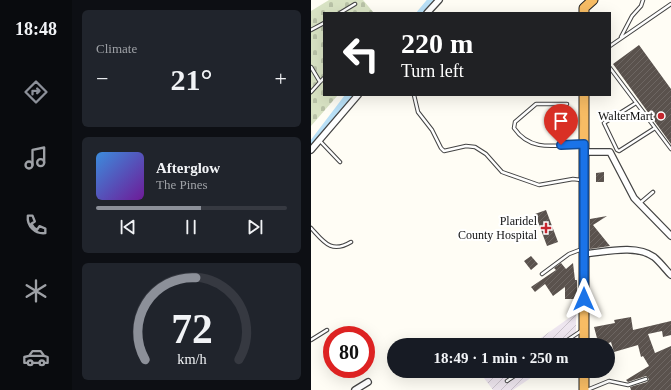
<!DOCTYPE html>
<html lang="en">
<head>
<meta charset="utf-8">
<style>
  body { margin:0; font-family:"Times New Roman",serif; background:#20242c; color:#f1f3f6; height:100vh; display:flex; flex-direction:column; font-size:15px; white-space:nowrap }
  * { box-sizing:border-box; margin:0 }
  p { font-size:13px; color:#9ea1a6 }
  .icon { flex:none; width:22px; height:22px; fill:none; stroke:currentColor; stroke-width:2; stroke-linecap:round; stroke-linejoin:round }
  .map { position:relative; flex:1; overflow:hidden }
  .side { display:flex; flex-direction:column; gap:10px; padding:10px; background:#0d0f14; width:239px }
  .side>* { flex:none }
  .guide { position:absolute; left:12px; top:12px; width:288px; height:84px; border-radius:0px; box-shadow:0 4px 16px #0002; background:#202124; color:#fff; overflow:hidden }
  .speed { position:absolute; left:12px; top:326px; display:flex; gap:8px; font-size:20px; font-weight:700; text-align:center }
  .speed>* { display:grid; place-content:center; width:52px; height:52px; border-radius:50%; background:#171b24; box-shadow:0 4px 16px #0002; line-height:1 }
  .speed .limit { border:6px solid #d22; background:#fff; color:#111 }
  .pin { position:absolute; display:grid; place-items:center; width:34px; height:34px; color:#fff; margin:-41px -17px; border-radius:50% 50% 50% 0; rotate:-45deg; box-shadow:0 0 4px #0007 }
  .pin .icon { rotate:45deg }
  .me { position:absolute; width:44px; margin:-22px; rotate:0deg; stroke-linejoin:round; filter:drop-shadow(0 0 3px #0008) }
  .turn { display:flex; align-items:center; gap:14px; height:84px; padding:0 12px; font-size:18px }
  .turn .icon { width:52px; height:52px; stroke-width:2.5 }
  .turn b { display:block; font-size:28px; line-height:34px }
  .big { font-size:30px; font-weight:800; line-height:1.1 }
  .side .card { flex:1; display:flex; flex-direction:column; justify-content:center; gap:6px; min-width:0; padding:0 14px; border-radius:6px; background:#20242c }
  .side .dial { align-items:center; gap:0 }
  .dial svg { height:104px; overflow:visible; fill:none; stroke:#363941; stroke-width:7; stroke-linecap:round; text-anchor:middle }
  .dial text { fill:#f1f3f6; stroke:none }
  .song { display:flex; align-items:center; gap:12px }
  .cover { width:48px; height:48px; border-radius:6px; background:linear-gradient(135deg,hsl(210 70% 55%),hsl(280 70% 35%)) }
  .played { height:4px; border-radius:2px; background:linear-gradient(90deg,#8c9099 55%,#363941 55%) }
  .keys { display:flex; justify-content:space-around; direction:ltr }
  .heat { display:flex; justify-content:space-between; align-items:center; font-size:22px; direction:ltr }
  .trip { position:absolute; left:76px; top:338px; width:228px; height:40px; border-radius:20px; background:#171b24; box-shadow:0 4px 16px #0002; font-weight:800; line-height:40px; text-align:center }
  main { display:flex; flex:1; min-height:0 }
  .menu { display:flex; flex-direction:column; width:72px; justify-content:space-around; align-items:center; background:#090b0e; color:#9ea1a6 }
  .menu .icon { width:28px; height:28px }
  .menu .on { color:#8c9099 }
  .menu b { font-size:18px; color:#f1f3f6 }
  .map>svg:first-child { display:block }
</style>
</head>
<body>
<main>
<nav class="menu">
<b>18:48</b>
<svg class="icon on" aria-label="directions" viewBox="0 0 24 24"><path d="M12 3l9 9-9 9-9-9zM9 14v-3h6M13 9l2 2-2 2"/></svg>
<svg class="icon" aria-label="music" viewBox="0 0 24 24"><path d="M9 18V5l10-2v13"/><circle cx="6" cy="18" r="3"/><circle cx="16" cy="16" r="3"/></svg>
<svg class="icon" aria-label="phone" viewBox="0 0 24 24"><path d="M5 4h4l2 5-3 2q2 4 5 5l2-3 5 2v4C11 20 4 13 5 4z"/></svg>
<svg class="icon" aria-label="climate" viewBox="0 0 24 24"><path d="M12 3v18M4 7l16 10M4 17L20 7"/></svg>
<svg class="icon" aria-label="car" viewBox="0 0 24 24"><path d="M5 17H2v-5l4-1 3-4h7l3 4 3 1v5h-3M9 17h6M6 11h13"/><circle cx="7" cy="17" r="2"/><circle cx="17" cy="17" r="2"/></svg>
</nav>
<section class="side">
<div class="card"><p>Climate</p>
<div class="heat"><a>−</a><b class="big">21°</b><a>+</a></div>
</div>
<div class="card">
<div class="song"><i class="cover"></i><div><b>Afterglow</b><p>The Pines</p></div></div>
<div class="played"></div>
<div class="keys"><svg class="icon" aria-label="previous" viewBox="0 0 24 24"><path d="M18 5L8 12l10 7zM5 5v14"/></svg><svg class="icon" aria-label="pause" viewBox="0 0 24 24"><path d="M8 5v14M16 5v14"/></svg><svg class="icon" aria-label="next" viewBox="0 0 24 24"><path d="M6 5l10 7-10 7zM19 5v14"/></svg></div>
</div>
<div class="card dial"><svg viewBox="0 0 100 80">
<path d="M14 69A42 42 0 1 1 86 69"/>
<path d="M14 69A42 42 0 0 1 53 6" stroke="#8c9099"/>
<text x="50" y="56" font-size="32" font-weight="700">72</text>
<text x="50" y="72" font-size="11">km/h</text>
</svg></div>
</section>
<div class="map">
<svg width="360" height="390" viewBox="0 0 360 390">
  <defs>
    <pattern id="industrial-furrows" width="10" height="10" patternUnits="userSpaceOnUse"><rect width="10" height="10" fill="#eee6ef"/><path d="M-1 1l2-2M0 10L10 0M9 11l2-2" fill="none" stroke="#cbc4cc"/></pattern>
    <pattern id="cemetery-stones" width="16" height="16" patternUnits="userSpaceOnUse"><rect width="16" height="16" fill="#d9e3c4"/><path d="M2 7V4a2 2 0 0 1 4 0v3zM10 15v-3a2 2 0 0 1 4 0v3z" fill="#b9c2a7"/></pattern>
    <pattern id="building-hatch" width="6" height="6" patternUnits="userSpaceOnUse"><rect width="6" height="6" fill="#5a524d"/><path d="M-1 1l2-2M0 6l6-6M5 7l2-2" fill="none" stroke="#6d6662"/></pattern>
  </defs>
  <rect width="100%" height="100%" fill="#fffdf5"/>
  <path fill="url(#industrial-furrows)" d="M265 313V345H220Z
    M184 371H230L202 390H182L173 378Z"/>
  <path fill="url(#cemetery-stones)" d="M18 0H52L63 13H13V95H27L0 126V11Z"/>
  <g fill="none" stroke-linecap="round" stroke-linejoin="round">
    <path stroke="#b9e0f7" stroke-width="8" d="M110 13 121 0
      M1 145 39 95"/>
  </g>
  <path fill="url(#building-hatch)" d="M328 45 360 89V144L302 64Z
    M293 172V182H285V173Z
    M235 210 247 242 236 246 224 214Z
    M296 216 282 225 299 246 279 249V219Z
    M220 256 227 264 220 270 213 261Z
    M250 263 255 269 262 263 264 280H266V299H254V287L242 296 234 284 224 292 220 287 245 270 243 268Z
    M320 317 322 330 360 321V335L352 337 351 331 337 334 344 353 360 346V390H320L319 387 336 382 338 379 335 376 317 382 315 380 338 366 332 356 330 357 327 345 303 352 300 342 293 345H283V339L286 338 283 327 304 323 303 320Z"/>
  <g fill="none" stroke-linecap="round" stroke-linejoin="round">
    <defs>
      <path id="service" d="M29 13 44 4
        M0 30 13 23
        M310 37 321 16 330 6 332 0
        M299 46 360 4
        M0 67 9 82 0 92
        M299 68 360 149
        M9 82 13 78
        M103 95 107 112 121 130 130 148 133 151 155 146 164 147 175 154 191 172 228 185 262 179 270 180
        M325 103 293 123 306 150 308 151 344 128
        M256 104H225L204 122 203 128C220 153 246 145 271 144
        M9 141 29 162
        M329 203 342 192
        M0 228C13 242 20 254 40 242
        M231 274 258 254 271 249
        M0 340 16 330
        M249 345 270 331
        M196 381 211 371
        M276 390 298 381 317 385 335 379"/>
      <path id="minor" d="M116 13 128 0
        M0 150 47 95
        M273 152H299L323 198 360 236
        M273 254C294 252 325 244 343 257 349 262 355 270 360 275
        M44 390 57 382"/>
      <path id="trunk" d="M273 13V8L282 0
        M273 345V95
        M273 371V390"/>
    </defs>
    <use href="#service" stroke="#444" stroke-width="4.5"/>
    <use href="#minor" stroke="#444" stroke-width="8"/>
    <use href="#trunk" stroke="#222" stroke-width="11"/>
    <use href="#service" stroke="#fff" stroke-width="2.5"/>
    <use href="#minor" stroke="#fff" stroke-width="5.5"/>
    <use href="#trunk" stroke="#f7bc64" stroke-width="9"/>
  </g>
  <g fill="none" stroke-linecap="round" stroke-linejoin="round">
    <defs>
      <path id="route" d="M250 145 273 144V299"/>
    </defs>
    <use href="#route" stroke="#114b97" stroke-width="10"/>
    <use href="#route" stroke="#1a73e8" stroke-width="7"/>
  </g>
  <g fill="#c4262e" stroke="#fff" stroke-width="1.5">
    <circle cx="350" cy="116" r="4"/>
    <path d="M233 222h4v4h4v4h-4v4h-4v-4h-4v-4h4z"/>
  </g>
  <g text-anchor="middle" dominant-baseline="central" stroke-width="4" stroke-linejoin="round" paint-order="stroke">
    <g font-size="12" fill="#111" stroke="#fff" text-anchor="end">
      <text x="342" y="116">WalterMart</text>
      <text x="226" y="221">Plaridel<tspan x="226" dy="14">County Hospital</tspan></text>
    </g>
  </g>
</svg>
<div class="speed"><div class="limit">80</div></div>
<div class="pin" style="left:250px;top:145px;background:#d93025"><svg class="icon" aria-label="arrive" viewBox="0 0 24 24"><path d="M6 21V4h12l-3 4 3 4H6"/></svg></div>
<svg class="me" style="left:273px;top:299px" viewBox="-20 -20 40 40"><path d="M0-17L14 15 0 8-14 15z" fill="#1a73e8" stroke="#fff" stroke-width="4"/></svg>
<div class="trip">18:49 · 1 min · 250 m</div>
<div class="guide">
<div class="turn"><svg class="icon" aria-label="left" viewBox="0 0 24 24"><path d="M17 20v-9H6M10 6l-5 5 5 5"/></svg><div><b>220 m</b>Turn left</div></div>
</div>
</div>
</main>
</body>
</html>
